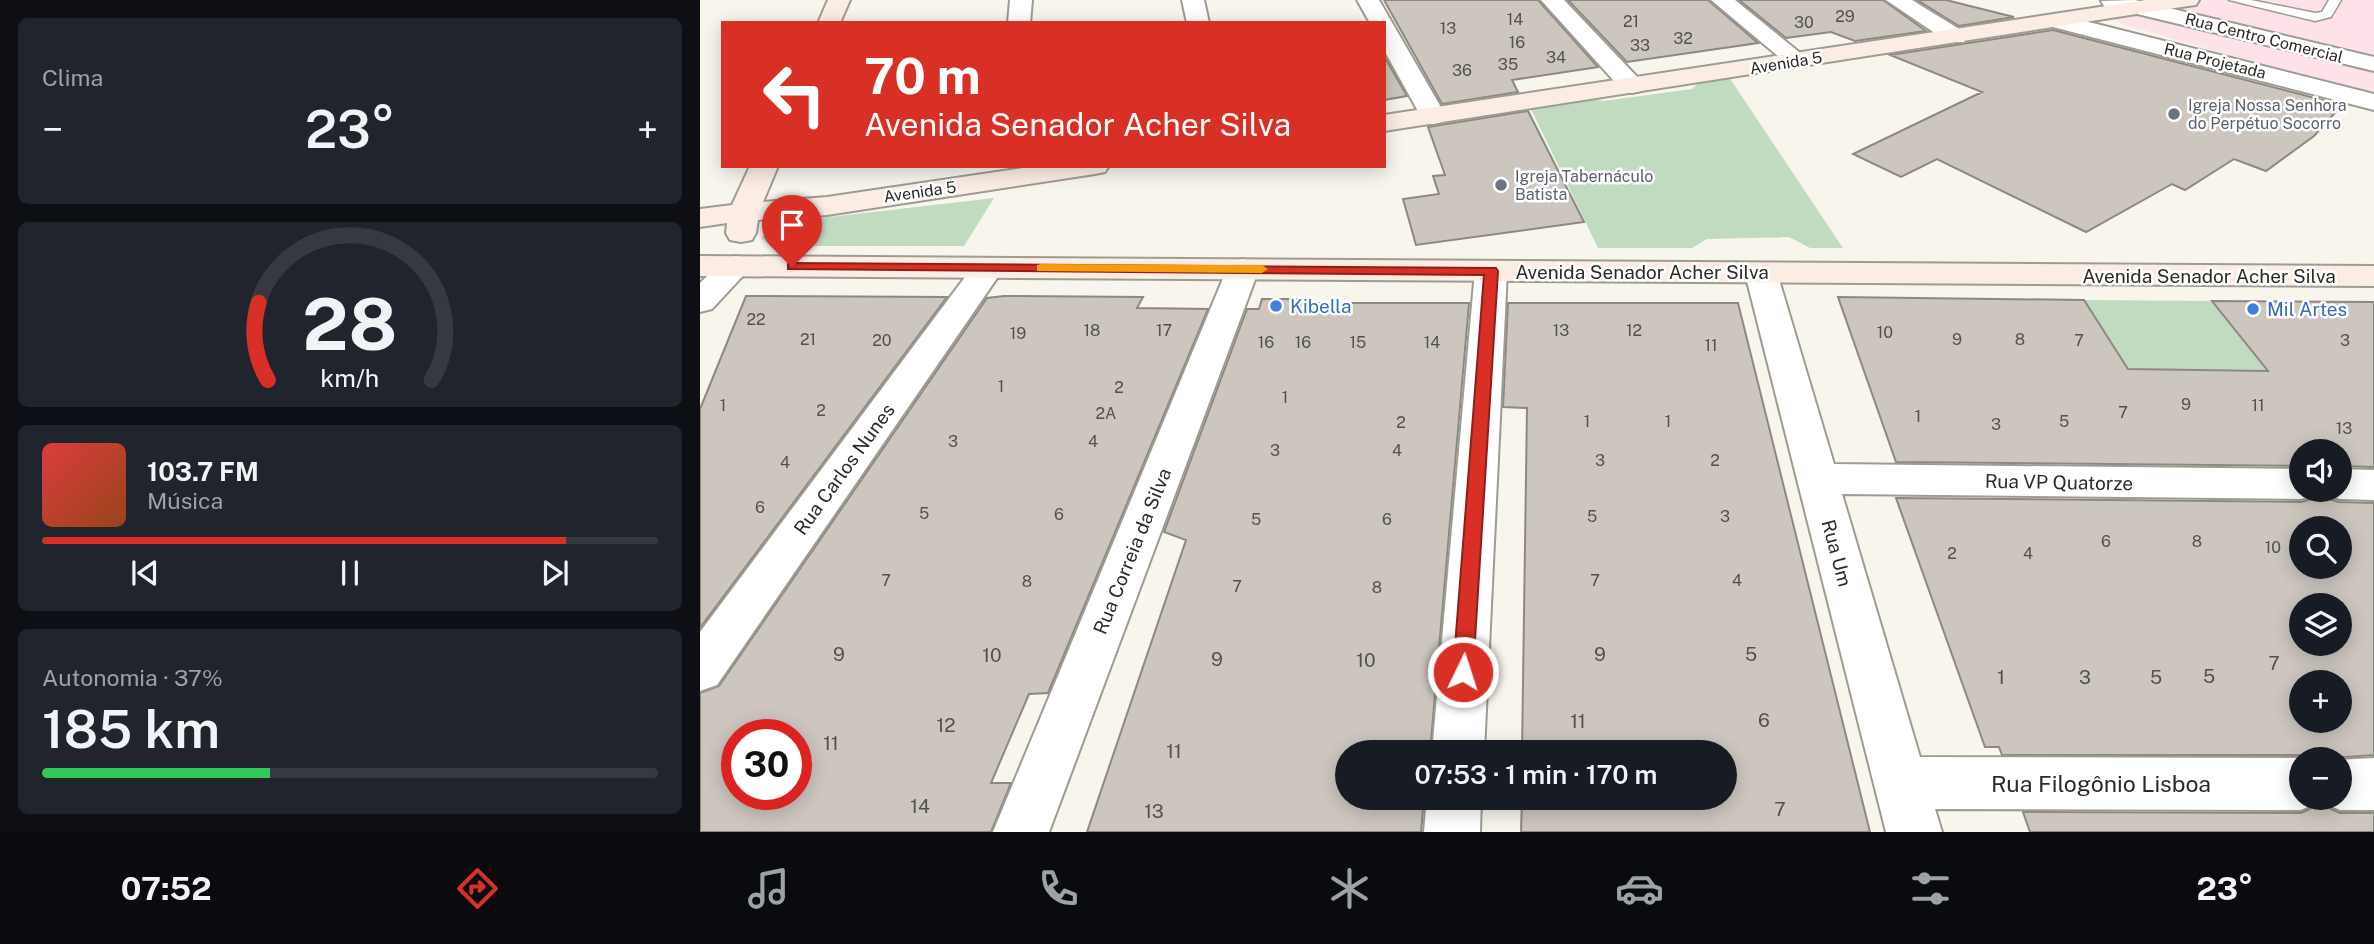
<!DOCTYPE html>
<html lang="pt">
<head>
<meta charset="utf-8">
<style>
  body { margin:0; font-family:"Public Sans",sans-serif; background:#20242c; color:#f1f3f6; height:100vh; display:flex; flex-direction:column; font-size:26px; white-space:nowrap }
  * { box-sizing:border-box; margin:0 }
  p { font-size:23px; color:#9ea1a6 }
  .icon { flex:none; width:38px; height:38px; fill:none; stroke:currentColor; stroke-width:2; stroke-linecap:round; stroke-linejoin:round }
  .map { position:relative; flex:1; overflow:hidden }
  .side { display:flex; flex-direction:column; gap:18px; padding:18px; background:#0d0f14; width:700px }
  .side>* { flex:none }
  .guide { position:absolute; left:21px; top:21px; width:665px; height:147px; border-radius:0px; box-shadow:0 4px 18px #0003; background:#d93025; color:#fff; overflow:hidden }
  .tools { position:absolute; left:1589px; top:439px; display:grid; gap:14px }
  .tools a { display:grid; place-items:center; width:63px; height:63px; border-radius:50%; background:#171b24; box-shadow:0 4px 18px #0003; font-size:35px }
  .speed { position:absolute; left:21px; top:719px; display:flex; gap:14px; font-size:35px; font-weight:700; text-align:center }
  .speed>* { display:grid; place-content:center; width:91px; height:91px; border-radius:50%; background:#171b24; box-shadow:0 4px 18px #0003; line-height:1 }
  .speed .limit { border:10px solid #d22; background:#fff; color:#111 }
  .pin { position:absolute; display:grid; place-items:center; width:60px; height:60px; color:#fff; margin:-72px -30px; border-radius:50% 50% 50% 0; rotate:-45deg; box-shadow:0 0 7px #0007 }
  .pin .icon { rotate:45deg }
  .me { position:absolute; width:77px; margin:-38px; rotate:4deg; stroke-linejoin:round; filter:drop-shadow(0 0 5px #0008) }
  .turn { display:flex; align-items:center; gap:24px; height:147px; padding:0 28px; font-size:32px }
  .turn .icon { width:91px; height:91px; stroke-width:2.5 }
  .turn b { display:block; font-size:49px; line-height:60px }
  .big { font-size:52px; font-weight:600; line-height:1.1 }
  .side .tile { flex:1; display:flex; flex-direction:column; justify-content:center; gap:10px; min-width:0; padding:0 24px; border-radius:10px; background:#20242c }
  .side .dial { align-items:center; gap:0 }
  .dial svg { height:182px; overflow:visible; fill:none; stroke:#363941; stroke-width:7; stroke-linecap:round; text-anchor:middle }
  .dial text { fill:#f1f3f6; stroke:none }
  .song { display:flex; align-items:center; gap:21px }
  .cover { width:84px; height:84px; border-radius:10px; background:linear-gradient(135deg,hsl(0 70% 55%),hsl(20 70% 35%)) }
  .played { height:7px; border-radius:4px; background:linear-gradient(90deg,#d93025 85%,#363941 85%) }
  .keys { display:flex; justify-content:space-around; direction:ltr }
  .heat { display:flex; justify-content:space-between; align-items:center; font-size:38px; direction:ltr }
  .charge { height:10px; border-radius:5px; background:linear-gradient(90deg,#34c759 37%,#363941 0) }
  .trip { position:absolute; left:635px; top:740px; width:402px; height:70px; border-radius:35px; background:#171b24; box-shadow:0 4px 18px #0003; font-weight:600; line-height:70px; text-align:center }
  .tabs { display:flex; height:112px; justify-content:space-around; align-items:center; background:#090b0e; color:#9ea1a6 }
  .tabs .icon { width:49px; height:49px }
  .tabs .current { color:#d93025 }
  .tabs b { font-size:32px; color:#f1f3f6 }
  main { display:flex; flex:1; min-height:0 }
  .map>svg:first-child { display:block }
</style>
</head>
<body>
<main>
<section class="side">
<div class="tile"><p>Clima</p>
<div class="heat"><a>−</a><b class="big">23°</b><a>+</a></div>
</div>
<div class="tile dial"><svg viewBox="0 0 100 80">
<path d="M14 69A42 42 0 1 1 86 69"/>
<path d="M14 69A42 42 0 0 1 10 35" stroke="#d93025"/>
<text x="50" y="56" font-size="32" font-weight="700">28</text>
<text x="50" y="72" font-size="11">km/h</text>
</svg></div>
<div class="tile">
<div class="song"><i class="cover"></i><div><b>103.7 FM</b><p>Música</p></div></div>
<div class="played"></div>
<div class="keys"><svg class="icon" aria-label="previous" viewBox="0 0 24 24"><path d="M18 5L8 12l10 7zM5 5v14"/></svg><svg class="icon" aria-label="pause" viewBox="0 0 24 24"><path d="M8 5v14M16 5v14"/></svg><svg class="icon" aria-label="next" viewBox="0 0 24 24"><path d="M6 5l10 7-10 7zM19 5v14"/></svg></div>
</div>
<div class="tile"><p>Autonomia · 37%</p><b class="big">185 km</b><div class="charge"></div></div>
</section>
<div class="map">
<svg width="1674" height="832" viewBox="0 0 1674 832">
  <rect width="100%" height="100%" fill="#f7f5ec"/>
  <path fill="#fde3e9" d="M1488 0H1674V97L1422 24 1409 14Z"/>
  <path fill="#c1dbc1" d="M1029 77 1143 248H1110L1089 237 1007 239 992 248H898L830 107 889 98 903 101 992 89 1000 82Z
    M294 198 264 246H71L61 238 69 229 95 221Z
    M1384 300 1512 301 1568 370 1428 369Z"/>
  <path fill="#ccc6bf" stroke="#8d8881" stroke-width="2" fill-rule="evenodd" d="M684 0H838L898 67 812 80 818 92 742 104Z
    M868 0H1008L1058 43 927 62Z
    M1039 0H1183L1226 31 1155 41 1131 32 1086 38Z
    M1217 0H1246L1314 17 1259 26Z
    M1353 30 1642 105 1614 136 1566 171 1534 159 1485 190 1472 184 1386 232 1237 159 1201 177 1153 154 1282 92 1190 55Z
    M684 56 707 96 684 100Z
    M828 111 884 222 716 245 703 199 739 194 733 176 745 175 728 127Z
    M46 296 247 297 0 628V409Z
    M304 296 443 297 437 308 508 309 348 693 329 694 291 783H311L291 832H0V693L19 686 287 298ZM37 735H96V794H37Z
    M1138 297 1384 300 1428 369 1568 371 1512 301 1674 302V467L1640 466V452H1601V466L1196 462Z
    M562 299H604V303H769L730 752H648V798H724L721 832H387L486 540 464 532 547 309H559Z
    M808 303H1038L1170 832H821L822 798H1026V752H822L827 408 803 407Z
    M1621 490 1624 498 1639 502 1674 503V755L1606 760 1601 755H1302L1299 747H1285L1196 498 1601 502 1617 498ZM1601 528H1640V567H1601ZM1601 606H1640V644H1601ZM1601 682H1640V721H1601Z
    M1620 804 1640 813H1674V832H1330L1323 812 1601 813Z"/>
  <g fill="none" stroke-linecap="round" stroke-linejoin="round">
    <defs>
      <path id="lane" d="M1529 0H1551L1615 13 1622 12 1629 0H1641L1631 17 1615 21Z"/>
      <path id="street" d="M310 0H332L330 23H308Z
        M482 0H504L509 23H487Z
        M657 0H679L746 116 742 122 733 124 724 122 684 50V23H670Z
        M841 0H864L941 81 944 86 941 91 932 93 923 91Z
        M1011 0H1035L1110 61 1106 66H1090Z
        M1186 0H1212L1264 32 1267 37 1264 42H1248Z
        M1435 0 1674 57V71L1404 6 1401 1Z
        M1357 14 1674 94V110L1349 26 1346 21 1349 16Z
        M36 256 47 259 52 266 12 309 0 312V283L25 259Z
        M288 258 299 261 304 268 17 685 0 691V632L277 261Z
        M543 259 554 262 559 269 349 832H293L527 269 532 262Z
        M791 261 802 264 807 271 784 752H732L775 271 780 264Z
        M1061 263 1073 266 1077 273 1134 464 1601 469V490H1618L1616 495 1601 499 1142 494 1220 757 1601 758 1604 760H1601V798H1640V760H1637L1674 758V810H1640L1620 801 1601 810 1235 809 1242 832H1186L1045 273 1049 266Z
        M1640 469 1674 470V500L1640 499 1625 495 1623 490H1640Z
        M727 798H781L780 832H724Z"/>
      <path id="secondary" d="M128 0H150L140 23H118Z
        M1446 0H1499L1496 5 1488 6 684 131V115Z
        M50 166H78L63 202 127 197 336 166H409L405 172 395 174 127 215 58 220 56 233 52 240 41 242 30 240 26 233 27 223 0 227V209L32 205Z
        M0 256 1674 266V286L0 276Z"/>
    </defs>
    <use href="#lane" stroke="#9d9c93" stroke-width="3"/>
    <use href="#street" stroke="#9d9c93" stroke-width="4"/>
    <use href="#secondary" stroke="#9d9c93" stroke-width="4"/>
    <use href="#lane" fill="#fff" fill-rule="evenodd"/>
    <use href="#street" fill="#fff" fill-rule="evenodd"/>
    <use href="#secondary" fill="#fcede4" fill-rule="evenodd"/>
  </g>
  <path fill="#d93025" stroke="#8d1f18" stroke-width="2" d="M92 263 796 268 798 271 773 672 770 679 763 681 756 679 753 672 784 275 88 269V264Z"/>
  <path fill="#f59e0b" d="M341 264 562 265 568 269 562 273 337 271V265Z"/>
  <g fill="#6b7280" stroke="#fff" stroke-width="2.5">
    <circle cx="1474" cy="114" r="7"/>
    <circle cx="801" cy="185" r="7"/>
  </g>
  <g fill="#3f7fe0" stroke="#fff" stroke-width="2.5">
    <circle cx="576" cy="306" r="7"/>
    <circle cx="1553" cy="309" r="7"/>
  </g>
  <g text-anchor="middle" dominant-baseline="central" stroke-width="5" stroke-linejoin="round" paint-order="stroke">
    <g font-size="16" fill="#52514c">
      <text x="1145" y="16">29</text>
      <text x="815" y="19">14</text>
      <text x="931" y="21">21</text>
      <text x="1104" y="22">30</text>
      <text x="748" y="28">13</text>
      <text x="983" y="38">32</text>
      <text x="817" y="42">16</text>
      <text x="940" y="45">33</text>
      <text x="856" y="57">34</text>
      <text x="808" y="64">35</text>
      <text x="762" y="70">36</text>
      <text x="56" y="319">22</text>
      <text x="392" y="330">18</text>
      <text x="464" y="330">17</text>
      <text x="861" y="330">13</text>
      <text x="934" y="330">12</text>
      <text x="1185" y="332">10</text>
      <text x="318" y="333">19</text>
      <text x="108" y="339">21</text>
      <text x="1257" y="339">9</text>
      <text x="1320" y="339">8</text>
      <text x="182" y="340">20</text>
      <text x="1379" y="340">7</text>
      <text x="1645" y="340">3</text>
      <text x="566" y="342">16</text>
      <text x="603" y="342">16</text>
      <text x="658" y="342">15</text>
      <text x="732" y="342">14</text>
      <text x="1011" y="345">11</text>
      <text x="301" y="386">1</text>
      <text x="419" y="387">2</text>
      <text x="585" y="397">1</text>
      <text x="1486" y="404">9</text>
      <text x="23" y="405">1</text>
      <text x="1558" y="405">11</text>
      <text x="121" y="410">2</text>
      <text x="1423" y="412">7</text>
      <text x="406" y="413">2A</text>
      <text x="1218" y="416">1</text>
      <text x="887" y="421">1</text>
      <text x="968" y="421">1</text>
      <text x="1364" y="421">5</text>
      <text x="701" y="422">2</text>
      <text x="1296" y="424">3</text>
      <text x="1644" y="428">13</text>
      <text x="253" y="441">3</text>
      <text x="393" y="441">4</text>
      <text x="575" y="450">3</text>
      <text x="697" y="450">4</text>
      <text x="900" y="460">3</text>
      <text x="1015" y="460">2</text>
      <text x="85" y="462">4</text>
      <text x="60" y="507">6</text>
      <text x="224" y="513">5</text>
      <text x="359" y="514">6</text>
      <text x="892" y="516">5</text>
      <text x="1025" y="516">3</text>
      <text x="556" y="519">5</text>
      <text x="687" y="519">6</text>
      <text x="1406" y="541">6</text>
      <text x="1497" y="541">8</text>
      <text x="1573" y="547">10</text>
      <text x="1252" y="553">2</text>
      <text x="1328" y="553">4</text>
      <text x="186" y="580">7</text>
      <text x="895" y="580">7</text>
      <text x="1037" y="580">4</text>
      <text x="327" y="581">8</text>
      <text x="537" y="586">7</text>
      <text x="677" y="587">8</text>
    </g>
    <g font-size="16" fill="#2a2a26" stroke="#fff">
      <text transform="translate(1564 38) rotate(14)">Rua Centro Comercial</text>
      <text transform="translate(1515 61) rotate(14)">Rua Projetada</text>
      <text transform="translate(1086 63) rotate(-9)">Avenida 5</text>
      <text transform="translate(220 192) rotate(-8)">Avenida 5</text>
    </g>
    <g font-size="16" fill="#5b616d" stroke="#fff" text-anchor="start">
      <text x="1488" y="105">Igreja Nossa Senhora<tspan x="1488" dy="18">do Perpétuo Socorro</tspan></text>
      <text x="815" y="176">Igreja Tabernáculo<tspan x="815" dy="18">Batista</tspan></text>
    </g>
    <g font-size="19" fill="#2a2a26" stroke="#fff">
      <text x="942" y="272">Avenida Senador Acher Silva</text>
      <text x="1509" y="276">Avenida Senador Acher Silva</text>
      <text transform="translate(144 469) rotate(-54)">Rua Carlos Nunes</text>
      <text transform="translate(1359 482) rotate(1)">Rua VP Quatorze</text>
      <text transform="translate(432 551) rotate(-68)">Rua Correia da Silva</text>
      <text transform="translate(1137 553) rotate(75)">Rua Um</text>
    </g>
    <g font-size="19" fill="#366cbe" stroke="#fff" text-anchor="start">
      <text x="590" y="306">Kibella</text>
      <text x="1567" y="309">Mil Artes</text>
    </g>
    <g font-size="19" fill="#52514c">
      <text x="139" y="654">9</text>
      <text x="900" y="654">9</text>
      <text x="1051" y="654">5</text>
      <text x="292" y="655">10</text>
      <text x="517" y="659">9</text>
      <text x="666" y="660">10</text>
      <text x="1574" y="663">7</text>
      <text x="1509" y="676">5</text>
      <text x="1301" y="677">1</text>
      <text x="1385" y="677">3</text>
      <text x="1456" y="677">5</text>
      <text x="1064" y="720">6</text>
      <text x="878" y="721">11</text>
      <text x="246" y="725">12</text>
      <text x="131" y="743">11</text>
      <text x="474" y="751">11</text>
      <text x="220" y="806">14</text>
      <text x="1080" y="809">7</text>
      <text x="454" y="811">13</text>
    </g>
    <g font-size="23" fill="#2a2a26" stroke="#fff">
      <text x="1401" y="783">Rua Filogônio Lisboa</text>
    </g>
  </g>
</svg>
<div class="tools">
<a><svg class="icon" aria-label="sound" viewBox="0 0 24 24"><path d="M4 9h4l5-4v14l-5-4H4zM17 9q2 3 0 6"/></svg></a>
<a><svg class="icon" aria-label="search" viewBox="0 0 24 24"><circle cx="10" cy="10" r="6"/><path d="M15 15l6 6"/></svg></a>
<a><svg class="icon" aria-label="layers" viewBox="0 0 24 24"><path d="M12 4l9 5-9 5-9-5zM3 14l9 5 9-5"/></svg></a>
<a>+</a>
<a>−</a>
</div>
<div class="speed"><div class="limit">30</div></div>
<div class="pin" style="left:92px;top:267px;background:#d93025"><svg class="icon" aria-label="arrive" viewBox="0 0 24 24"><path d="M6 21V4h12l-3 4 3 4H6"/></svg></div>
<svg class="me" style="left:763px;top:672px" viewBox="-20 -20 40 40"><circle r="17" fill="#d93025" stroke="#fff" stroke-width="3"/><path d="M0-11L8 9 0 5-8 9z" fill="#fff"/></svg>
<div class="trip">07:53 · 1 min · 170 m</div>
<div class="guide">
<div class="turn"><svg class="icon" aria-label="left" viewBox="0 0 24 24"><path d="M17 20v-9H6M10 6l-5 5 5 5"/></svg><div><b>70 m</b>Avenida Senador Acher Silva</div></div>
</div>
</div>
</main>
<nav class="tabs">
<b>07:52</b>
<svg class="icon current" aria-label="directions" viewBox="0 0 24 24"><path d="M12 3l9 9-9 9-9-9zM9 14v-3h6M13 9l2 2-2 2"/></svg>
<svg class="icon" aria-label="music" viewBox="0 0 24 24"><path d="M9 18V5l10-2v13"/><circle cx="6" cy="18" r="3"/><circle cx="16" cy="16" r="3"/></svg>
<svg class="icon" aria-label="phone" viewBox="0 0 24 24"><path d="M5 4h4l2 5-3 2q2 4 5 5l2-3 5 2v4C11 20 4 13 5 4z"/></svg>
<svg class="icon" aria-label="climate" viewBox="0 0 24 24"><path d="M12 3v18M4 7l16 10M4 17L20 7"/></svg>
<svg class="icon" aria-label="car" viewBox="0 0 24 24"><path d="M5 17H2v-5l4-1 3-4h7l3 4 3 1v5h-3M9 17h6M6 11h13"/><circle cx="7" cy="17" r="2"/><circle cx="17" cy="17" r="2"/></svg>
<svg class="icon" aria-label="filters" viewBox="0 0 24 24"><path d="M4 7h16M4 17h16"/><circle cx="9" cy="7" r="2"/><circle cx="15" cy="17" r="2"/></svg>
<b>23°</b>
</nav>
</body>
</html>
